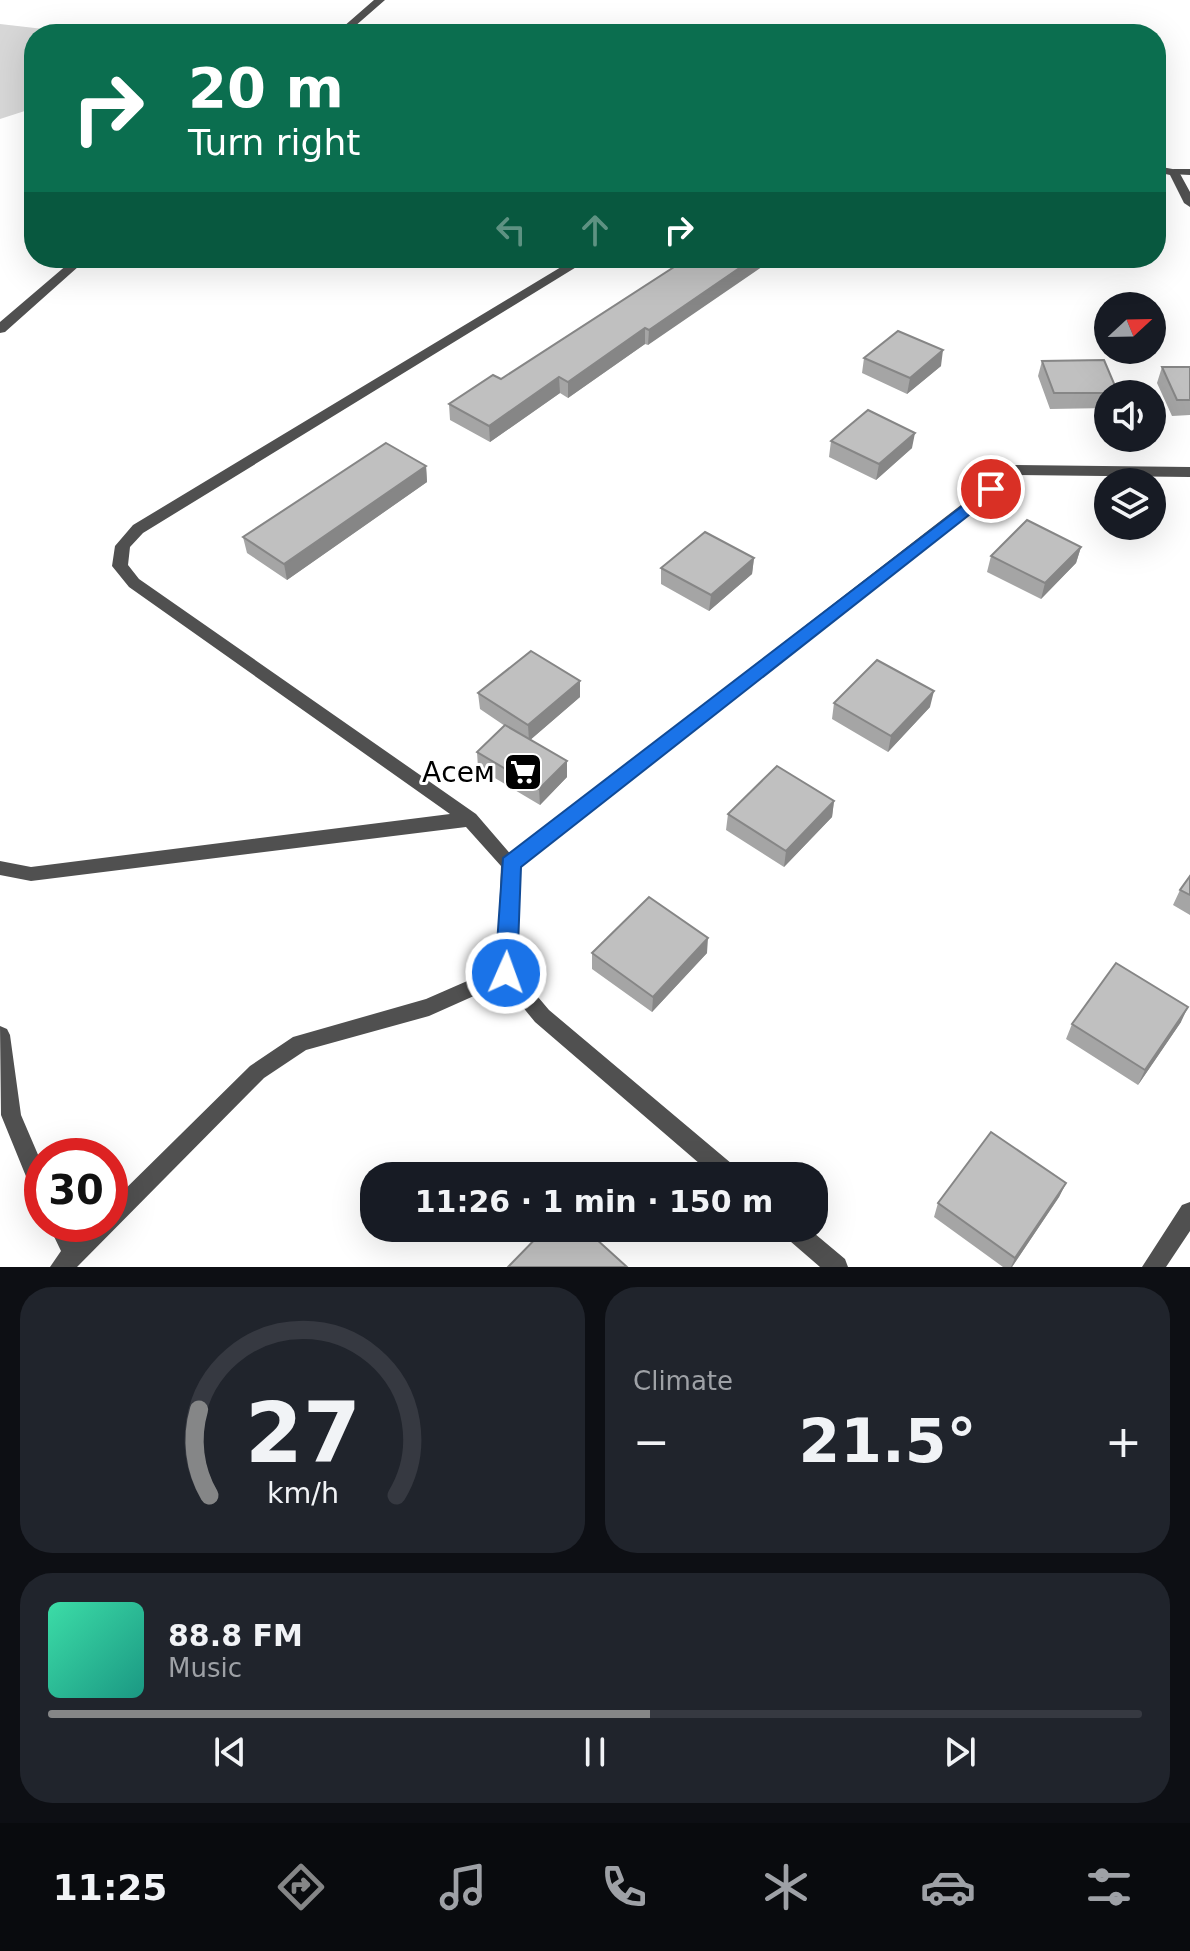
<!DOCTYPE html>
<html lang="en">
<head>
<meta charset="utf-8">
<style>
  body { margin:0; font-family:"DejaVu Sans",sans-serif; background:#20242c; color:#f1f3f6; height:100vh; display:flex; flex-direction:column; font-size:30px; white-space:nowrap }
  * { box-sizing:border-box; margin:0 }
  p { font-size:26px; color:#9ea1a6 }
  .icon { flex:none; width:44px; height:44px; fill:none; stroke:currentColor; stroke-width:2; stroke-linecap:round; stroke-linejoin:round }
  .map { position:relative; height:1267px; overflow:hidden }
  .sheet { display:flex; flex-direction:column; gap:20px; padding:20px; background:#0d0f14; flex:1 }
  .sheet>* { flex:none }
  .hud { position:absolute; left:24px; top:24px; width:1142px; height:244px; border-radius:32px; box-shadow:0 8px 32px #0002; background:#0b6e4f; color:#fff; overflow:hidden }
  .needle { width:52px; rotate:68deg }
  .buttons { position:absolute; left:1094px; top:292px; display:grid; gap:16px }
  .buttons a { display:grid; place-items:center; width:72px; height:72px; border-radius:50%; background:#171b24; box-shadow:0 8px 32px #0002; font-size:40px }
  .speed { position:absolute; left:24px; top:1138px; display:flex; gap:16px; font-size:40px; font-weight:700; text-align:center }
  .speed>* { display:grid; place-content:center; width:104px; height:104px; border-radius:50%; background:#171b24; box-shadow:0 8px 32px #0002; line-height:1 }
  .speed .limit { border:12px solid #d22; background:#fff; color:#111 }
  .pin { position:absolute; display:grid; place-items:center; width:68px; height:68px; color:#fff; margin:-34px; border:4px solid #fff; border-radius:50%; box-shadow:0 2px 8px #0007 }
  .me { position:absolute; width:88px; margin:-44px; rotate:2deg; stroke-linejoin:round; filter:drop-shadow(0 0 6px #0008) }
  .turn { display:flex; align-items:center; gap:28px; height:168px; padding:0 32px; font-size:36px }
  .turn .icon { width:104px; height:104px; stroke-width:2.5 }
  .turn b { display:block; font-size:56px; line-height:68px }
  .lanes { display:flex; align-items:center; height:76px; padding:0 32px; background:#0003; justify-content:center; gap:40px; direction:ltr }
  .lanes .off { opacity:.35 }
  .big { font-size:60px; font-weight:800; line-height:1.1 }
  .sheet .card { flex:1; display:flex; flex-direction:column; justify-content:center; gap:12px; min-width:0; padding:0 28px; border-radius:32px; background:#20242c }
  .sheet .dial { align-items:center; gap:0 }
  .dial svg { height:208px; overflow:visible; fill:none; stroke:#363941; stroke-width:7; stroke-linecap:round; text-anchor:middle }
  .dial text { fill:#f1f3f6; stroke:none }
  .song { display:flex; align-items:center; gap:24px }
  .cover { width:96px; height:96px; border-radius:12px; background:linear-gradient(135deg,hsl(160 70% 55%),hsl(170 70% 35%)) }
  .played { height:8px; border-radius:4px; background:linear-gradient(90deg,#858687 55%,#363941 55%) }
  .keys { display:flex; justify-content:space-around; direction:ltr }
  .heat { display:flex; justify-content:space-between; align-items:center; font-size:44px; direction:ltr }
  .sheet .tiles { flex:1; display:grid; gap:20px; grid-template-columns:1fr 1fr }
  .card:last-child { grid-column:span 2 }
  .trip { position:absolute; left:360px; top:1162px; width:468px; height:80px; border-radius:32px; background:#171b24; box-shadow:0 8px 32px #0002; font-weight:800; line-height:80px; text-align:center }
  .tabs { display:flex; height:128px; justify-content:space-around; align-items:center; background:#090b0e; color:#9ea1a6 }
  .tabs .icon { width:56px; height:56px }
  .tabs .selected { color:#858687 }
  .tabs b { font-size:36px; color:#f1f3f6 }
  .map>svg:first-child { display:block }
</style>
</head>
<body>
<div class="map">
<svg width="1190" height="1267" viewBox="0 0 1190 1267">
  <rect width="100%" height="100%" fill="#fff"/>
  <path fill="#d7d7d7" d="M0 24 87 34H34V108L0 119Z"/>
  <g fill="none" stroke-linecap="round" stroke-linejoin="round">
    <path fill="#505050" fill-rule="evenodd" d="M1174 169H1190V175L1170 174 1168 172Z
      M1015 465 1190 467V477L1018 475 516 869 510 871 504 869 501 864 504 859 1010 467Z"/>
    <path fill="#505050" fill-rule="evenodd" d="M374 0H385L346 34H335Z
      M1156 166 1178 170 1190 192V207L1184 203 1170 175 1156 172Z
      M75 258H88L5 332 0 333V322Z
      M576 258H591L143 533 130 547 128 565 139 579 476 814 519 864 516 971 549 1010 738 1169 741 1176H714L535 1022 503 983 429 1016 306 1050 264 1078 77 1267H50L61 1251 48 1224H70L77 1236 90 1224H110V1204L250 1066 293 1037 426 999 497 968 501 866 466 827 31 881 0 875V861L31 867 450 814 129 587 112 566 115 546 133 525Z
      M0 1026 7 1029 10 1035 21 1115 42 1164V1199L34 1196 1 1115Z
      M1190 1202V1231L1166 1267H1142L1182 1205Z
      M780 1228H808L845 1259 848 1267H820L783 1235Z"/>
  </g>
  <path fill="#a5a5a5" d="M688 258 648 345 645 344 568 398 560 393 490 442 450 420 449 404 501 379Z
    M864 358 941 366 907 394 862 373Z
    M1042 361 1118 393 1117 394H1108V408L1050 409 1038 376Z
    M1162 367H1190V415L1172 416 1157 383Z
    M831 441 912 448 876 480 829 457Z
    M426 466 427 482 287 580 247 553 243 537Z
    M1081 547 1076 563 1041 599 987 572 991 556Z
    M754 558 752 574 709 611 661 584V568Z
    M478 693 580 697 530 740 567 761V777L540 805 478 768 477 752 505 726 480 709Z
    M834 703 930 707 888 752 832 719Z
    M834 801 832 817 784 867 726 830 728 814Z
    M1190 876V915L1173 905 1180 890Z
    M592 953H707L652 1012 592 969Z
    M1181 1022 1138 1085 1066 1039 1072 1024Z
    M1066 1183 1059 1197 1012 1267H1003L934 1217 938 1203Z"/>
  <path fill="#868686" d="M754 258H775L648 345 649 330Z
    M645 328V344L568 398V382Z
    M943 350 941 366 907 394 910 378Z
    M559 377 560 393 490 442 489 426Z
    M915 433 912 448 876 480 879 464Z
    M426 466 427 482 287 580 284 564Z
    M1081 547 1076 563 1041 599 1045 583Z
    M754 558 752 574 709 611 711 595Z
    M580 681V697L529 741 528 725Z
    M934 691 930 707 888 752 891 736Z
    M567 761V777L540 805 539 789Z
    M834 801 832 817 784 867 786 851Z
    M708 938 707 953 652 1012 653 997Z
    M1188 1007 1181 1022 1138 1085 1145 1070Z
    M1066 1183 1059 1197 1012 1267H1011L1015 1258Z"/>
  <path fill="#c0c0c0" stroke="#868686" stroke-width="2" d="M688 258H754L649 330 645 328 568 382 559 377 489 426 449 404 493 375 501 379Z
    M898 331 943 350 910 378 864 358Z
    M1104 360 1118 393H1054L1042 361Z
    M1162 367H1190V400H1177Z
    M868 410 915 433 879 464 831 441Z
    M386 443 426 466 284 564 243 537Z
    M1027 520 1081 547 1045 583 991 556Z
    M705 532 754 558 711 595 661 568Z
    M531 651 580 681 528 725 478 693Z
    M877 660 934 691 891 736 834 703Z
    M505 725 567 761 539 789 477 752Z
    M777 766 834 801 786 851 728 814Z
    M1190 876V895L1180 890Z
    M649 897 708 938 653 997 592 953Z
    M1116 963 1188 1007 1145 1070 1072 1024Z
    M991 1132 1066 1183 1015 1258 938 1203Z
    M546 1228H584L627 1267H508Z"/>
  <path fill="#1a73e8" stroke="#114b97" stroke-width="2" d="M991 484 997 485V493L521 867 517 973 514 980H499L495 973 503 858Z"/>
  <defs>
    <symbol id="supermarket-square" viewBox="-11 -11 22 22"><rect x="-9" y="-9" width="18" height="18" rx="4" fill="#000" stroke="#fff"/><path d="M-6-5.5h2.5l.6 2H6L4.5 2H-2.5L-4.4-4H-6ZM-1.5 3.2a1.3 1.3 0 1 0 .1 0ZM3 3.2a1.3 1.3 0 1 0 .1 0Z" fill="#fff"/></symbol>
  </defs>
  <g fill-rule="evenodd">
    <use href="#supermarket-square" x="501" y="750" width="44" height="44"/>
  </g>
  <g text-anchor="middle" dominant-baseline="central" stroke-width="6" stroke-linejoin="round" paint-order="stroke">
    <g font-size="28" fill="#000" stroke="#fff" text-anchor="end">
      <text x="495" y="772">Асем</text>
    </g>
  </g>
</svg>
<div class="buttons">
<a><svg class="needle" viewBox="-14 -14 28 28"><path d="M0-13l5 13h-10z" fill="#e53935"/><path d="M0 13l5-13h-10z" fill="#9ea1a6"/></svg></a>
<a><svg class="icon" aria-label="sound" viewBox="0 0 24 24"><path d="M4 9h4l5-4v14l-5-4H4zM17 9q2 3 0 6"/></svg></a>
<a><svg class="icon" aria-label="layers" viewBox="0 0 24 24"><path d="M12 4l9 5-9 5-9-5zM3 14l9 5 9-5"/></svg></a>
</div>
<div class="speed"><div class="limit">30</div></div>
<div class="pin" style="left:991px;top:489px;background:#d93025"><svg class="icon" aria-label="arrive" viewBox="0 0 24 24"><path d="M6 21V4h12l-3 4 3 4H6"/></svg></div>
<svg class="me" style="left:506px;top:973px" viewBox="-20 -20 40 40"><circle r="17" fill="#1a73e8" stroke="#fff" stroke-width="3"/><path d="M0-11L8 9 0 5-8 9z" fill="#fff"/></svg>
<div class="trip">11:26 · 1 min · 150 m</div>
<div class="hud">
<div class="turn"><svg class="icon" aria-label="right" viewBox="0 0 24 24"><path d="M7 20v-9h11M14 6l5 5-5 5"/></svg><div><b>20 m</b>Turn right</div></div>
<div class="lanes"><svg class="icon off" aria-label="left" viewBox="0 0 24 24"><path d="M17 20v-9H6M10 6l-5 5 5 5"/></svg><svg class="icon off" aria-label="ahead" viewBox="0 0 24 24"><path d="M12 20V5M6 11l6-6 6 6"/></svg><svg class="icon" aria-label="right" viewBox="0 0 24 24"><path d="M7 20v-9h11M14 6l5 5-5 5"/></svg></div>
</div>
</div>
<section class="sheet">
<div class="tiles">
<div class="card dial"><svg viewBox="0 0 100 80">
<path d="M14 69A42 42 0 1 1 86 69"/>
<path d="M14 69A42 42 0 0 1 10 36" stroke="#858687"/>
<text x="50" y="56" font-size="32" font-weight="700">27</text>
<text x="50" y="72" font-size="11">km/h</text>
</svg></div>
<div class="card"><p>Climate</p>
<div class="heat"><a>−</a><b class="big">21.5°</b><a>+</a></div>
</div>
<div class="card">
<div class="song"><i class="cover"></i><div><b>88.8 FM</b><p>Music</p></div></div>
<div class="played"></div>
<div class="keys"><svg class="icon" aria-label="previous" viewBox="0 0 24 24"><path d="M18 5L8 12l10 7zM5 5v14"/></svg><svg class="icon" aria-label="pause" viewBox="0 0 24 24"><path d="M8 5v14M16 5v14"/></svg><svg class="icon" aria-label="next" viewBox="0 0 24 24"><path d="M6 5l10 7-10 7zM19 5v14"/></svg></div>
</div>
</div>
</section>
<nav class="tabs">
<b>11:25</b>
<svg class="icon selected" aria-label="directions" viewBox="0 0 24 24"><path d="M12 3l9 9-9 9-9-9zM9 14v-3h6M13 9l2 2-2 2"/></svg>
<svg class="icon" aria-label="music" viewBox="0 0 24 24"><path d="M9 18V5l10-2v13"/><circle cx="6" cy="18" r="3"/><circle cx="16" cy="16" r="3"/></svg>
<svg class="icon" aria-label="phone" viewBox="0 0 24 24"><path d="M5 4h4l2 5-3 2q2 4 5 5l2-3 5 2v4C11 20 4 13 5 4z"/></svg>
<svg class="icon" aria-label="climate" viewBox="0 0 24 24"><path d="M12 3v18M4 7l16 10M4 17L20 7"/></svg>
<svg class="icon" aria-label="car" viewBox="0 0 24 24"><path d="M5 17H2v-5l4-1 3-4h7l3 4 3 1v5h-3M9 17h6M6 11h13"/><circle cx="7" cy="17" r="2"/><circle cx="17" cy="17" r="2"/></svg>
<svg class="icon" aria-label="filters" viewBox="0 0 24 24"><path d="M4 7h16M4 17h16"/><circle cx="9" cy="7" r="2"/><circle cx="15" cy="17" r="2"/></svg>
</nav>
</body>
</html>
